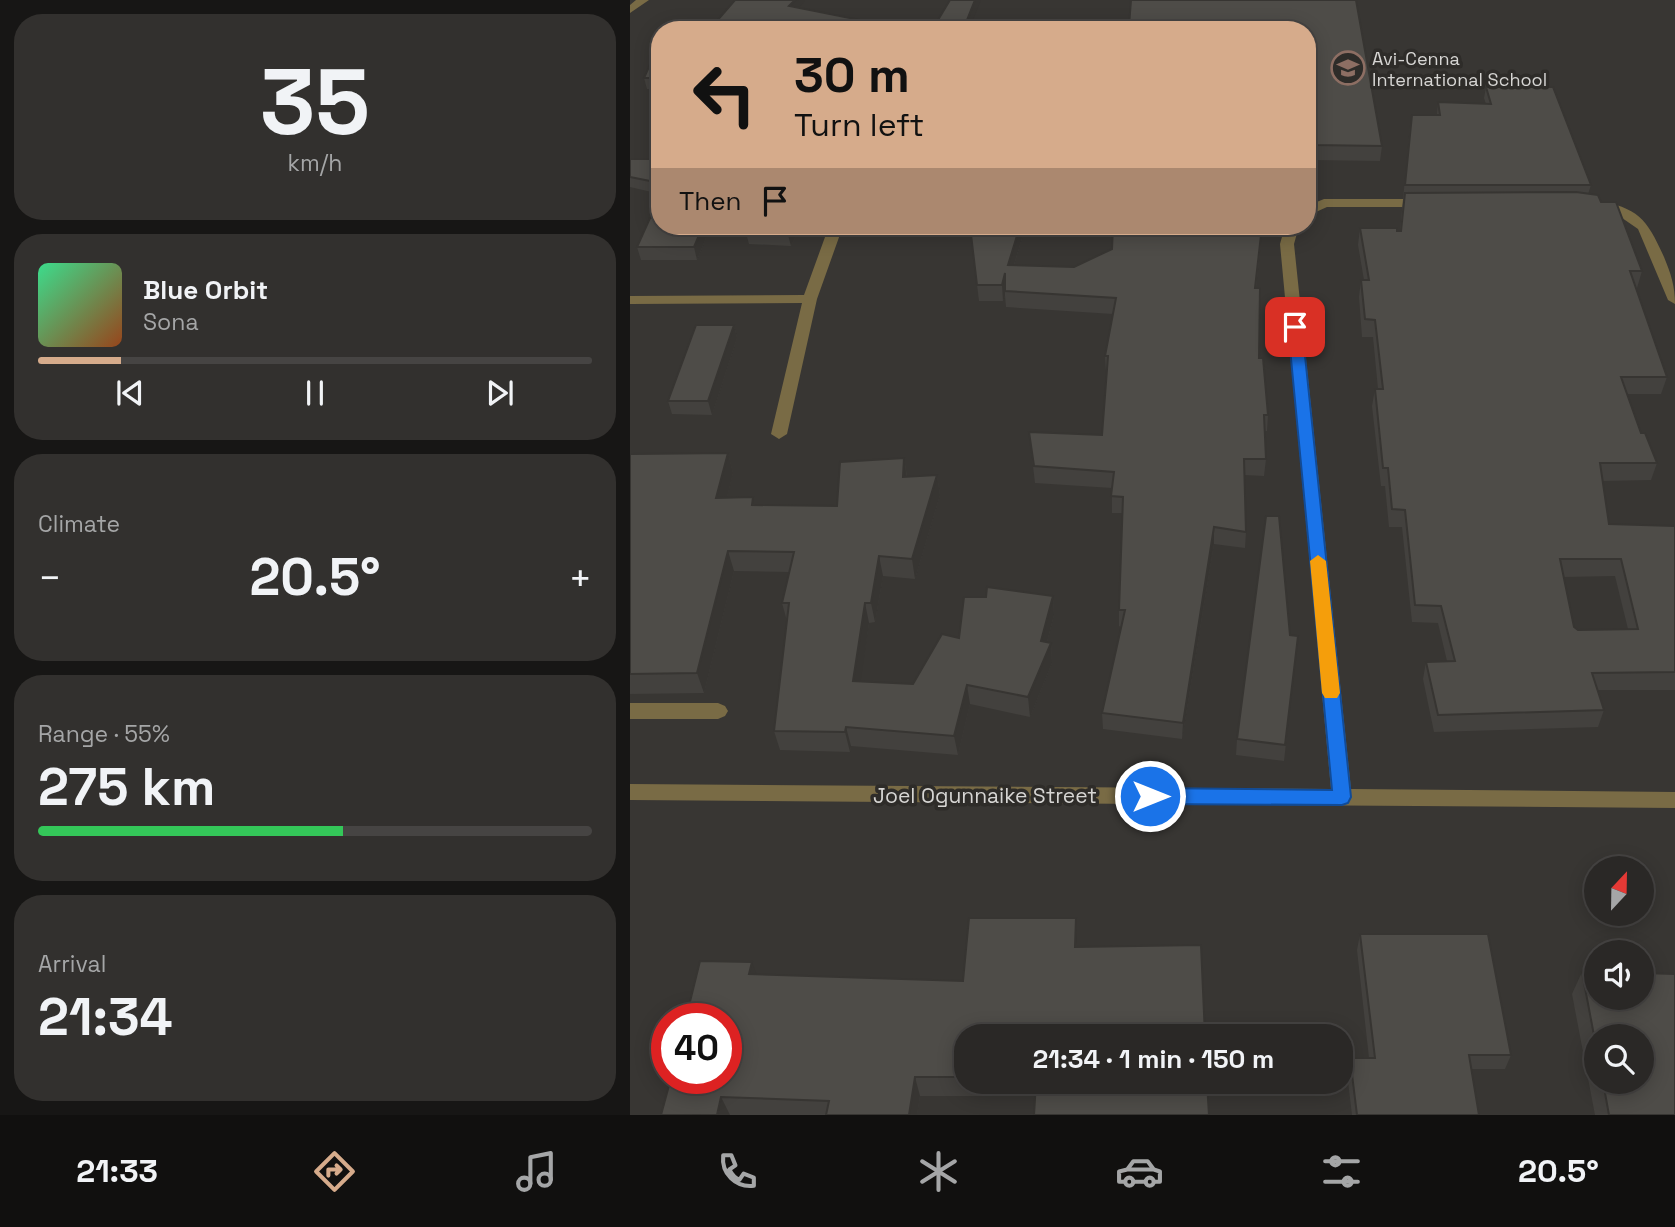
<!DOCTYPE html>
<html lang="en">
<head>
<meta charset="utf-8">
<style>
  body { margin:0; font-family:"Space Grotesk",sans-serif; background:#32302e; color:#f1f3f6; height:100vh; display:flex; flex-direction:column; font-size:26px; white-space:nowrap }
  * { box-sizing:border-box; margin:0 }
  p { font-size:23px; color:#a5a6a7 }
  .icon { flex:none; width:38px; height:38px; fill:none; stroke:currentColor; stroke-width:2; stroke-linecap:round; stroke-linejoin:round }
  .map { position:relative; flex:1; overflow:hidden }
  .panel { display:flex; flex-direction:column; gap:14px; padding:14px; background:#171615; width:630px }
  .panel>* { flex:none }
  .banner { position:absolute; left:21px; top:21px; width:665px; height:214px; border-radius:28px; box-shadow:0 4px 18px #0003,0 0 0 2px #464443; background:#d6ab8b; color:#111; overflow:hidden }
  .needle { width:46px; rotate:22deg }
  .tools { position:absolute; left:954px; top:856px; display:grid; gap:14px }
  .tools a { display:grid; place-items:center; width:70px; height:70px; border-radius:50%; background:#2a2826; box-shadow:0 4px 18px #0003,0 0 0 2px #464443; font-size:35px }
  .speed { position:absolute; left:21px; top:1003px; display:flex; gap:14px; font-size:35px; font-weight:700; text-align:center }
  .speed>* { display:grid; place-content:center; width:91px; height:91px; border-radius:50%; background:#2a2826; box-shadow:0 4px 18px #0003,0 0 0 2px #464443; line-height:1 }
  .speed .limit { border:10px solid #d22; background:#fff; color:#111 }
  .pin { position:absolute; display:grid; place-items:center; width:60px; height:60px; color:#fff; margin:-30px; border-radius:14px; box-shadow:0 4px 10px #0006 }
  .me { position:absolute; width:77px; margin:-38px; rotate:90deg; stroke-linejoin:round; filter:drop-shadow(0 0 5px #0008) }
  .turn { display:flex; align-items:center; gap:24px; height:147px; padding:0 28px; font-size:32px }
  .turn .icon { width:91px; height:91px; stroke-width:2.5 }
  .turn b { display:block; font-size:49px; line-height:60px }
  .then { display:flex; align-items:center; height:66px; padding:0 28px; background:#0003; gap:14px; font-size:26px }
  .big { font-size:52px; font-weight:700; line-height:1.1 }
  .panel .tile { flex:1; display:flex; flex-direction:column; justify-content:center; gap:10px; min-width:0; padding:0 24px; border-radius:28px; background:#32302e }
  .panel .dial { align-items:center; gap:0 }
  .dial b { font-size:91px; line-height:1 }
  .song { display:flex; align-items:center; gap:21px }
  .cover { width:84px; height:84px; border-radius:10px; background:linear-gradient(135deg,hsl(150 70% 55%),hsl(20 70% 35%)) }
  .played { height:7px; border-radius:4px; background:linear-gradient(90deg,#d6ab8b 15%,#464443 15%) }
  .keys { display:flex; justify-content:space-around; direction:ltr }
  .heat { display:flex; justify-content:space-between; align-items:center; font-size:38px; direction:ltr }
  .charge { height:10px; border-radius:5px; background:linear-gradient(90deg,#34c759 55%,#464443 0) }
  .trip { position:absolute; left:324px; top:1024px; width:399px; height:70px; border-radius:28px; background:#2a2826; box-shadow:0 4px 18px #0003,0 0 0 2px #464443; font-weight:700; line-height:70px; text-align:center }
  .menu { display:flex; height:112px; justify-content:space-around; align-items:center; background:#11100f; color:#a5a6a7 }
  .menu .icon { width:49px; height:49px }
  .menu .on { color:#d6ab8b }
  .menu b { font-size:32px; color:#f1f3f6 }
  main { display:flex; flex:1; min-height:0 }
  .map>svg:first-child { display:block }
</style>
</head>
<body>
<main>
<section class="panel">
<div class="tile dial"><b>35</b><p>km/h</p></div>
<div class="tile">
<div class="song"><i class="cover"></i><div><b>Blue Orbit</b><p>Sona</p></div></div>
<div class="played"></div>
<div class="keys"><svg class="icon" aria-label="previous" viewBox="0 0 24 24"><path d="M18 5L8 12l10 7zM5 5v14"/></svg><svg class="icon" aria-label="pause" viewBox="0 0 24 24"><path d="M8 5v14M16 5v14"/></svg><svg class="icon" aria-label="next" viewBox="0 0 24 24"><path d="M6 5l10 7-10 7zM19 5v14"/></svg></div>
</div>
<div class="tile"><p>Climate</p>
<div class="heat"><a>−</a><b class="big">20.5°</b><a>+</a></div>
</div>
<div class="tile"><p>Range · 55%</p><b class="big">275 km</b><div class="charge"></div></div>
<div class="tile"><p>Arrival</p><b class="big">21:34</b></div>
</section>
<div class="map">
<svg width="1045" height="1115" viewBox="0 0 1045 1115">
  <rect width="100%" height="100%" fill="#383633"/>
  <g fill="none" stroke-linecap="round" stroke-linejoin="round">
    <path fill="#796b45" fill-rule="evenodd" d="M6 0H19L0 13V5Z
      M694 199H798L805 203 798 207H697L677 216V206Z
      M966 201C1008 207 1017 219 1034 257 1041 274 1045 286 1045 304L1038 300 1008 229 982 211 961 208 959 205Z
      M199 226H213L187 299 157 434 149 439 141 434 172 303 0 304V296L174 295Z
      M655 226H669L664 244 721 789 1045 792V808L0 800V784L701 789 650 244Z
      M0 703H88L95 706 98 711 95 716 88 719H0Z"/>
  </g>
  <path fill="#43413e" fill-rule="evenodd" d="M501 0H726L752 146 750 161 682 160 681 141H677V30H499Z
    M30 44V89H17L14 78Z
    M856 87 961 185 958 194 971 202 1012 271 1007 288H1006L1037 377 1031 394H997L1011 433 1027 463 1021 480 972 481 979 524 1045 526V690H967L974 710 968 727 804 732 793 679 796 662 817 661 808 623 782 622 772 527H759L755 486H751L742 406 745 389H748L743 337H732L729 297 731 280H734L728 245 730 228 770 231 780 126 807 115 808 102 856 104 854 98ZM985 576 998 629 948 630 944 627 934 577Z
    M0 159H30V194L0 187Z
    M30 226H77L78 233 67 260H11L7 247Z
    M171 226 161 246 119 244 116 233Z
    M340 226H392L393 235 384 265 444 267 631 242 626 288 629 358 638 415 637 431H634L636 459 634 476 614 475 616 532 615 548 584 544 552 739 473 729 472 713 491 627 489 626V610L493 513H482V488L405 483 399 432 472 435 477 372H476L475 356 483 314 376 307 375 296 373 301H349Z
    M104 325 107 338 82 415 42 414 38 401Z
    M98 453 103 473 97 497 126 505 207 506 274 458 277 476 307 475 310 495 285 579 253 576 245 622 239 623 230 681 283 684 329 638 423 596 424 615 417 642 421 643 422 663 400 717 340 704 328 755 221 746 220 752 150 750 144 731 157 621 152 603 159 572 104 571 74 693 0 694V454Z
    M660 635 668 636 654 761 606 755 607 739Z
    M446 918 447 946 336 1036V1082H577L405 1096H290L287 1115H31L126 974 333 981Z
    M730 934 881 1055 875 1069H841L849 1115H722L717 1073 720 1058H739L727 950Z
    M952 972 1045 1115H965L942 994ZM966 1036 1012 1082H966Z"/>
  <path fill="#373532" d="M165 0 175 1 161 16 159 6Z
    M345 0H351L339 30H333Z
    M235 21 236 30H225Z
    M73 226H77L78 233 67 260 64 247Z
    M163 226H171L161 246 158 235Z
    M390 226H392L393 235 379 281 378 265Z
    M375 273V296L373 301 372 285Z
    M104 325 107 338 82 415 78 401Z
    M98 453 103 473 92 518 86 498Z
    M274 458 277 478 273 477Z
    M307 475 310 495 285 579 282 559Z
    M584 527V544L552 739 553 723Z
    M98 551 104 571 74 693 67 673Z
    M249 556 253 576 245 622 241 603Z
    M423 596 424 615 412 661 411 641Z
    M235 603 239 623 228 700 223 681Z
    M421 643 422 663 400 717 398 697Z
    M337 685 340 704 328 755 324 736Z
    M216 727 221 746 220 752 215 732Z
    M446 918 447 939 446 967 445 947Z
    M122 962 130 983 119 974Z
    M285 1077 290 1096 287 1115H279Z
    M91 1097 100 1115H87Z"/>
  <path fill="#4e4c48" stroke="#373532" stroke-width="2" fill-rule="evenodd" d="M105 0H165L159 6 235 21 225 30H79Z
    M320 0H345L333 30H302Z
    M501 0H726L752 146 684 145 682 126H677V30H513V26H499Z
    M51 26 70 30H47Z
    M30 44V78H14L28 46Z
    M856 87H923L961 185H775L782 115H810L808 102 861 104Z
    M0 159H30V183L0 177Z
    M946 192 968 195 971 202H986L1012 271H1000L1037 377H991L1011 433H1015L1027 463H970L979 524 1045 526V672L962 673 974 710 808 715 796 662 825 661 811 606 785 605 775 510 762 509 758 468H753L745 389H753L745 320 735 319 731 280H739L730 228H767V231H771L775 193ZM930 559H991L1008 629 948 630 944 627Z
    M20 218H30V226H73L64 247H7Z
    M117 226H163L158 235 116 233Z
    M340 226H390L378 265 444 267 482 249 483 226H632L625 288H630L629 358H633L638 415H634L636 459H614L616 532 584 527 553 723 472 713 495 610H489L493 497 481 496 484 472 404 466 399 432 472 435 478 356H475L486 298 375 291V273L372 285H347Z
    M66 325H104L78 401H38Z
    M98 453 86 498 123 497 122 505 207 506 210 462 274 458 273 477 307 475 282 559 249 556 241 603H235L223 681 283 684 312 634 329 638 334 597H356L357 587 423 596 411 641 421 643 398 697 337 685 324 736 216 727 215 732 144 731 159 603H152L164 552 98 551 67 673 0 674V454Z
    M636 516H649L660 635 668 636 655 745 607 739Z
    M339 918H446L445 947 571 945 575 1036H336V1077H285L279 1115H196L199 1101 91 1097 87 1115H31L41 1078H96V1018H56L70 961 122 962 119 974 333 981Z
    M730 934H858L881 1055H839L849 1115H727L720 1058H745Z
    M952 972H966V998H1012V973L1045 974V1115H979L973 1082H1012V1036H966V1046Z
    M406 1082H577L579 1115H404Z"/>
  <path fill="#1a73e8" stroke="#114b97" stroke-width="2" d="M665 323 672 327 721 797 718 803 712 805 520 804 513 801 511 796 513 791 520 788 702 790 658 327Z"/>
  <path fill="#f59e0b" d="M688 555 696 561 710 693 707 698H695L692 693 680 561Z"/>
  <defs>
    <symbol id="school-ring" viewBox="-11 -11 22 22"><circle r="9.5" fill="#2e2c29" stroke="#8d6e63" stroke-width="1.5"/><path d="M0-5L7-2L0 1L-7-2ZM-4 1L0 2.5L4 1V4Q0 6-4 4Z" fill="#8d6e63"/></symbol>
  </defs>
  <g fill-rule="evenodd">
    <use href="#school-ring" x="699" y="49" width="38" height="38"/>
  </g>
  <g text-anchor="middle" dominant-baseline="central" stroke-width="7" stroke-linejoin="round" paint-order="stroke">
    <g font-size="18" fill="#d6d5d3" stroke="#2e2c29" text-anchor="start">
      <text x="742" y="58">Avi-Cenna<tspan x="742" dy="21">International School</tspan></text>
    </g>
    <g font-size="21" fill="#d6d5d3" stroke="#2e2c29">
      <text x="355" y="795">Joel Ogunnaike Street</text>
    </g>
  </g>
</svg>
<div class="tools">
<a><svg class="needle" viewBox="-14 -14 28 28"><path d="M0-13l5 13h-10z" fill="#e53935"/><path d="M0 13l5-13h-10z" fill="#a5a6a7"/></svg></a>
<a><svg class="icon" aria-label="sound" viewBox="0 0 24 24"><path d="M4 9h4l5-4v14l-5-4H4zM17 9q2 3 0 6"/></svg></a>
<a><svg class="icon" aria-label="search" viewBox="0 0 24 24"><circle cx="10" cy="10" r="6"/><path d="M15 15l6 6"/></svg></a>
</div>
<div class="speed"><div class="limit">40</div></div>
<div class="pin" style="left:665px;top:327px;background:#d93025"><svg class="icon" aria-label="arrive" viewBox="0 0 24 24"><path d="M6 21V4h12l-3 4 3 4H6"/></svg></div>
<svg class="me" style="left:520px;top:796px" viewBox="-20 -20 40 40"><circle r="17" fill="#1a73e8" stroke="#fff" stroke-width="3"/><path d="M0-11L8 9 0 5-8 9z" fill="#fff"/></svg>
<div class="trip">21:34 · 1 min · 150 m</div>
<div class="banner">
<div class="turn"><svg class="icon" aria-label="left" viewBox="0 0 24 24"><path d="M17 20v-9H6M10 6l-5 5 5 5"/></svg><div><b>30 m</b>Turn left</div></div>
<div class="then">Then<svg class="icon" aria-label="arrive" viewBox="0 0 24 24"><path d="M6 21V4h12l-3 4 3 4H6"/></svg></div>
</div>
</div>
</main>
<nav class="menu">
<b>21:33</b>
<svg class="icon on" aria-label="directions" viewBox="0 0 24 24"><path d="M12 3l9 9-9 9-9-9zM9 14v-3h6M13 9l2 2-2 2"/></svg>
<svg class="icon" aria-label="music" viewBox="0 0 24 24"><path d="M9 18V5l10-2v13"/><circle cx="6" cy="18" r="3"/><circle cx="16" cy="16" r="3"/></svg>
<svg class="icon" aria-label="phone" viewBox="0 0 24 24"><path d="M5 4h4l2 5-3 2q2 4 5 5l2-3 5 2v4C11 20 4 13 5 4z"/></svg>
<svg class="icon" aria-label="climate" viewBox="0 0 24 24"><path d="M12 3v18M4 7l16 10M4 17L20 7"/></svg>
<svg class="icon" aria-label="car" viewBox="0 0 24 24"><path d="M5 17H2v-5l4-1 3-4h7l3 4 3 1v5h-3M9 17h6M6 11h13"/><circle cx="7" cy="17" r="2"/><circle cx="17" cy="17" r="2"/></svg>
<svg class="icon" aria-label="filters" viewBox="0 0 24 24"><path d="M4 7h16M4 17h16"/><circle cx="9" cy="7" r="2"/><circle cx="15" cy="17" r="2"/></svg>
<b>20.5°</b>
</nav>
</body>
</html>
